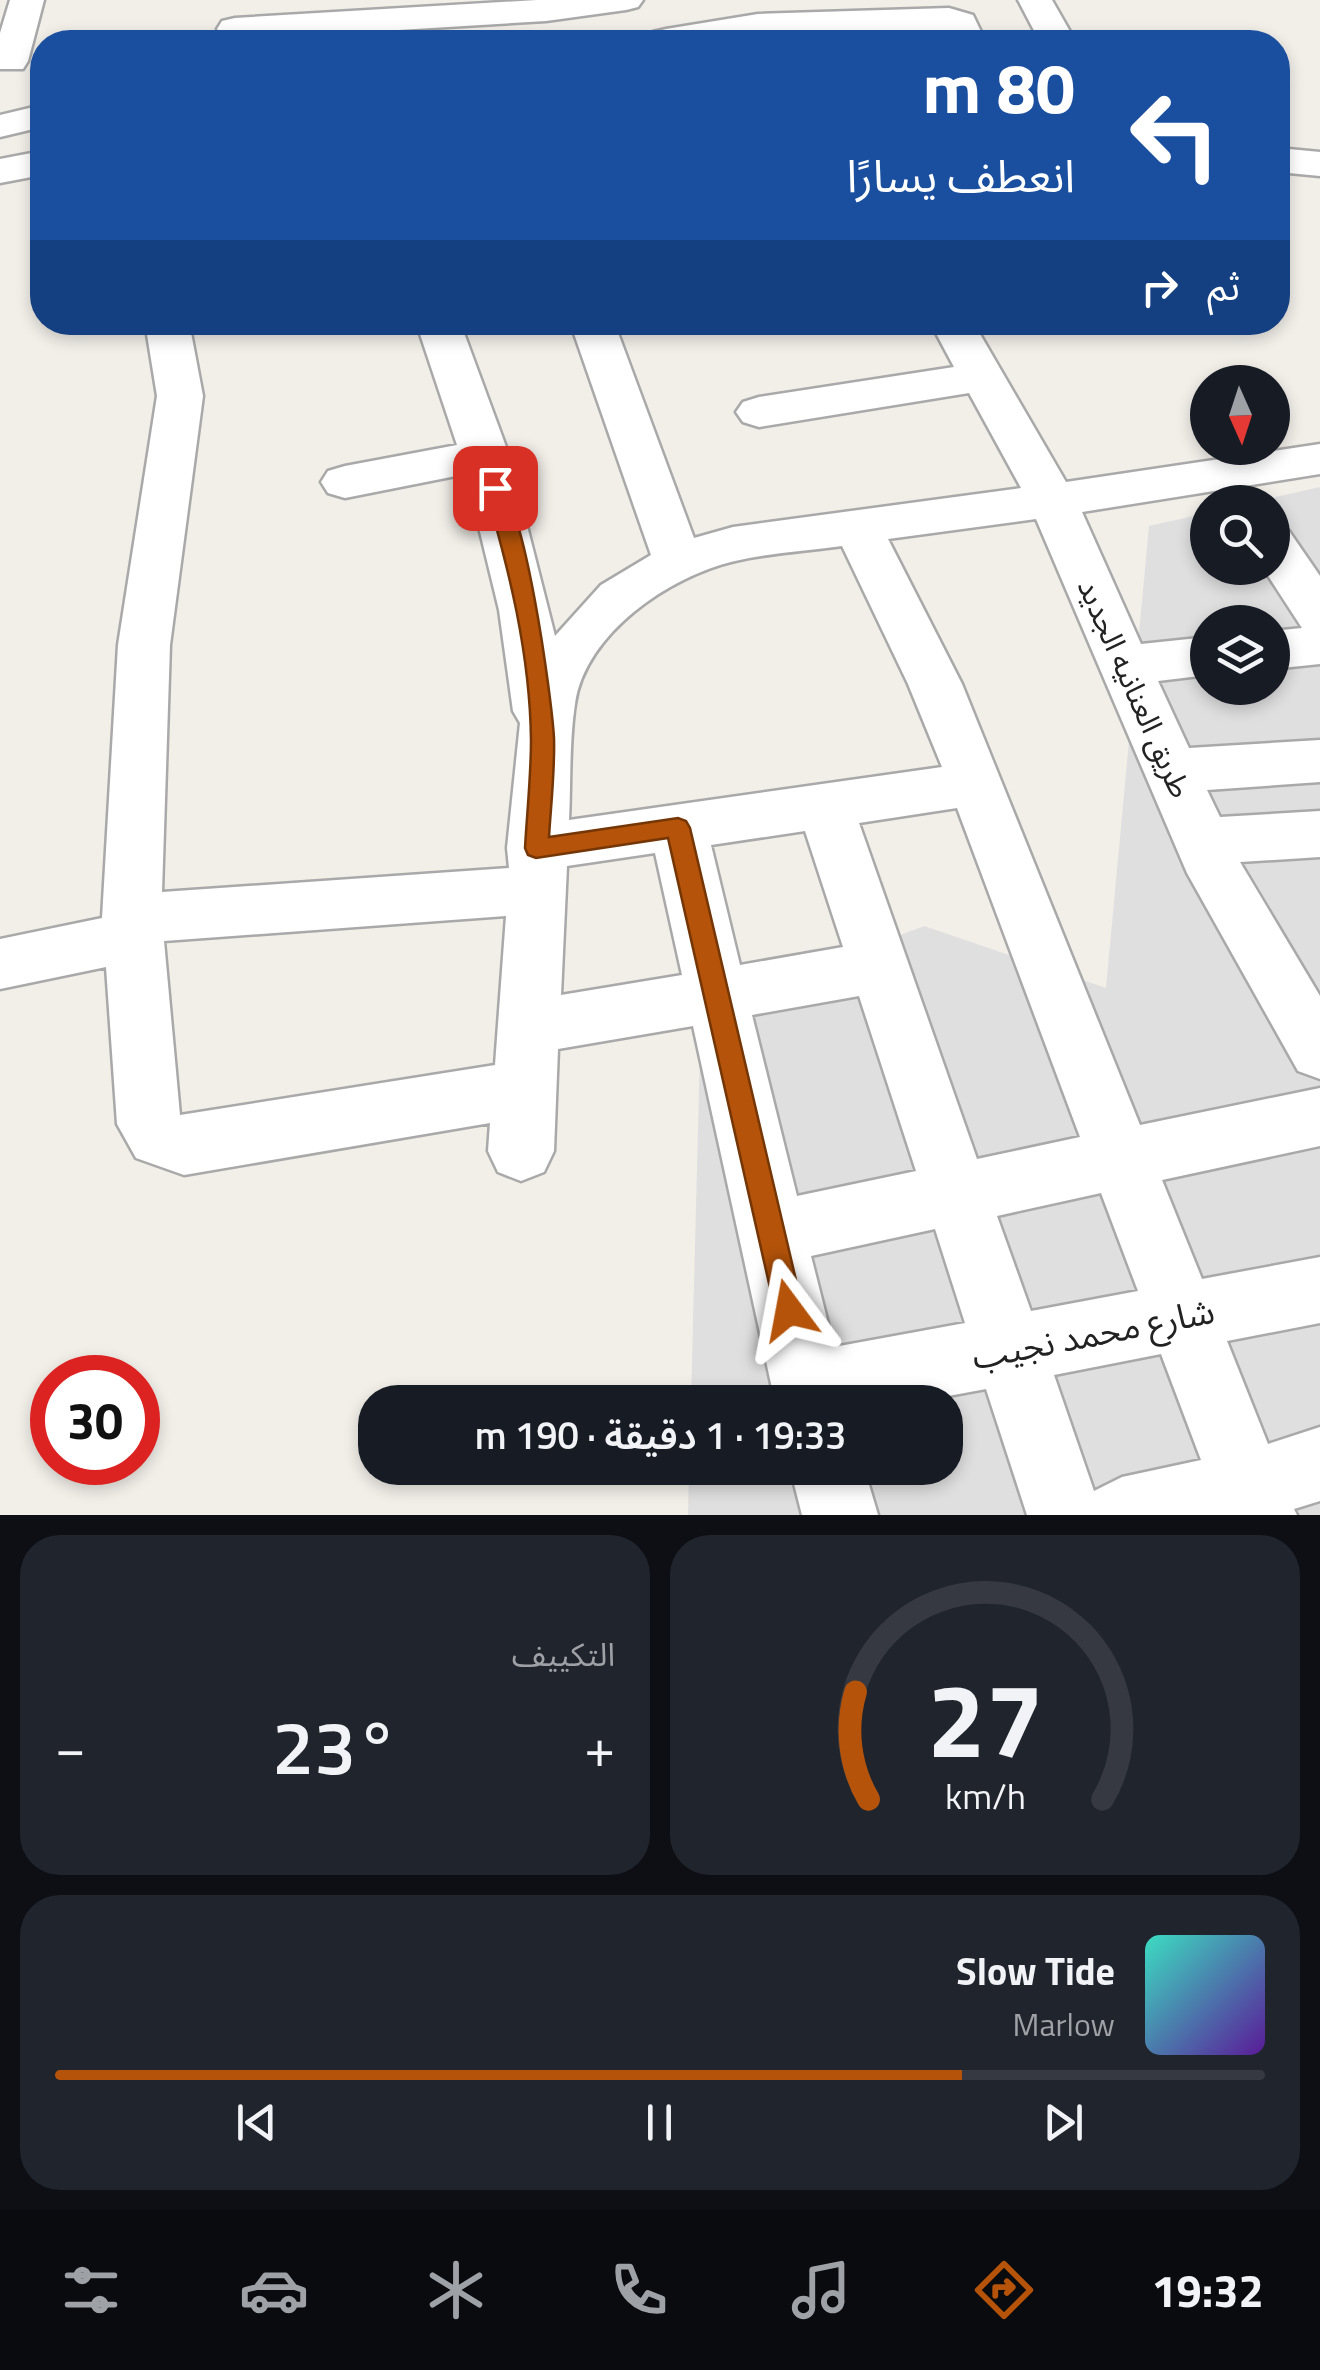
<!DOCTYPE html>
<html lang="ar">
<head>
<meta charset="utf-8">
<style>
  body { margin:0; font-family:"Titillium Web","Noto Sans Arabic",sans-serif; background:#20242c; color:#f1f3f6; direction:rtl; height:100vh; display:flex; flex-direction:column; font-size:38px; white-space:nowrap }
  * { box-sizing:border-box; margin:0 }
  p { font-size:32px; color:#9ea1a6 }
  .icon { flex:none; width:55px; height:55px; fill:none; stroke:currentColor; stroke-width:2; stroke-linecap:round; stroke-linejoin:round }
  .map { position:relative; height:1515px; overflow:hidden; direction:ltr }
  .sheet { display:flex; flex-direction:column; gap:20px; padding:20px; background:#0d0f14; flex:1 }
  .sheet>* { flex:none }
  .hud { position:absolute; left:30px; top:30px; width:1260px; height:305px; border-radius:40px; box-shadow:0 5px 15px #0003; direction:rtl; background:#1a4fa0; color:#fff; overflow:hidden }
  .needle { width:65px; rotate:177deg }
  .tools { position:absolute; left:1190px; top:365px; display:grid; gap:20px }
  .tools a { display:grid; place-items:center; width:100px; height:100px; border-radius:50%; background:#171b24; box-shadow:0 5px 15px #0003; font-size:50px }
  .speed { position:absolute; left:30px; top:1355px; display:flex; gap:20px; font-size:50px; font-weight:700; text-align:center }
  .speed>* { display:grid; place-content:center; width:130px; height:130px; border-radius:50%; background:#171b24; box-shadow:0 5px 15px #0003; line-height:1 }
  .speed .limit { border:15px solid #d22; background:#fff; color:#111 }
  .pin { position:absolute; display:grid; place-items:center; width:85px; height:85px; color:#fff; margin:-42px; border-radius:20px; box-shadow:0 5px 15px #0006 }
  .me { position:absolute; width:110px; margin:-55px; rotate:347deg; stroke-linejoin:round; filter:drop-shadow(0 0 8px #0008) }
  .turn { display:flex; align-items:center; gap:35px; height:210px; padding:0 50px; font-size:45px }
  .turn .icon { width:130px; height:130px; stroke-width:2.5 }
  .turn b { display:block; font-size:70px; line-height:85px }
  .then { display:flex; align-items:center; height:95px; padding:0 50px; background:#0003; gap:20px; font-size:38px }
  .big { font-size:75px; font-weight:600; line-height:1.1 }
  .sheet .widget { flex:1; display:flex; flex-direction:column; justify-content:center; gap:15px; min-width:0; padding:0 35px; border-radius:40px; background:#20242c }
  .sheet .dial { align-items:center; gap:0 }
  .dial svg { height:260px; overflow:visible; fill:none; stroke:#363941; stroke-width:7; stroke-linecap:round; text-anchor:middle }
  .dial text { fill:#f1f3f6; stroke:none }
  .song { display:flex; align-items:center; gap:30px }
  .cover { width:120px; height:120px; border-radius:15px; background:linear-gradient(135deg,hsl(170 70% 55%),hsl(270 70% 35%)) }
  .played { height:10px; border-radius:5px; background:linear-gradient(90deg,#b45309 75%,#363941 75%) }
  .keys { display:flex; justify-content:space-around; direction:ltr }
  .heat { display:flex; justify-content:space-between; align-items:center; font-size:55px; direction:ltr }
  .sheet .tiles { flex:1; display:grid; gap:20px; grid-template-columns:1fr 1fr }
  .widget:last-child { grid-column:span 2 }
  .trip { position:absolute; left:358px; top:1385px; width:605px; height:100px; border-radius:40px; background:#171b24; box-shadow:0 5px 15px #0003; font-weight:600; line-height:100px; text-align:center; direction:rtl }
  .tab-bar { display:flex; height:160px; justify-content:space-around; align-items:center; background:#090b0e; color:#9ea1a6 }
  .tab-bar .icon { width:70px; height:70px }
  .tab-bar .on { color:#b45309 }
  .tab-bar b { font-size:45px; color:#f1f3f6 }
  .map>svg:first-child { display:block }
</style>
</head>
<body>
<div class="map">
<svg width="1320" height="1515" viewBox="0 0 1320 1515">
  <rect width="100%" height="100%" fill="#f2efe9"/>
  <path fill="#e0dfdf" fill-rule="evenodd" d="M1320 487V1515H688L689 1468H945V1402H691L701 1012 924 926 1106 988 1149 526 1207 513 1208 568H1272V502H1253ZM1208 622H1272V688H1208Z"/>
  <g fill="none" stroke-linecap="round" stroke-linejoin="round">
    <defs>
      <path id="minor" d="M10 0H44L28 61 23 69H0V33Z
        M537 0H643L638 7 626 10 546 21 235 40 222 37 217 29 222 21 235 18Z
        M1018 0H1052L1076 42H1040Z
        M949 8 973 15 986 42H950L945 30 758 36 717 42 648 40 653 32 666 29 758 14Z
        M42 105V127L0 137V115Z
        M1278 148 1320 152V176L1278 172Z
        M42 151V175L0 183V159Z
        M145 322H189L203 396 170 645 162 892 509 868 507 848 520 723 513 711 499 610 466 474 345 498 328 493 321 482 328 471 345 466 457 445 416 322H460L509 455 555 636 601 585 651 555 570 322H614L694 538 733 527 1021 488 969 393 759 427 743 422 736 412 743 402 759 397 954 367 930 322H973L1066 482 1320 444V474L1082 512 1141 644 1208 637V675L1158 681 1189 748 1320 740V782L1207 790 1220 817 1320 811V857L1240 862 1320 996V1079L1298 1071 1187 873 1036 519 888 539 962 684 1140 1125 1320 1088V1146L1162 1180 1202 1279 1320 1257V1323L1227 1341 1268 1444 1320 1427V1501L1294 1509 1297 1515H1027L986 1389 916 1402H775L693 1026 558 1049 554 1151 544 1172 521 1181 498 1172 488 1151 490 1123 184 1175 136 1158 117 1124 106 967 0 989V939L102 918 118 645 157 396ZM842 546 908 684 942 767 569 820C571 782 569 742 575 704 585 633 670 576 735 561 769 553 807 551 842 546ZM957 808 1080 1137 977 1159 859 823ZM805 831 843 947 740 965 711 845ZM655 853 682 975 561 995 567 866ZM506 916 495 1065 180 1115 164 941ZM859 996 916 1171 797 1196 752 1015ZM1101 1193 1138 1291 1031 1311 997 1216ZM935 1229 965 1323 834 1347 811 1256ZM1161 1354 1201 1460 1122 1477 1094 1491 1054 1375Z
        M1272 526 1289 531 1320 576V664L1272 669V631L1302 628 1263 568H1272Z
        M790 1468H864L878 1515H802Z"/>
    </defs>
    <use href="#minor" stroke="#a9a9a9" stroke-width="5"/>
    <use href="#minor" fill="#fff" fill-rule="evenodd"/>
  </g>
  <path fill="#b45309" stroke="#753606" stroke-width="2.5" d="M495 481C524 490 552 701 554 738 555 770 551 804 549 837L678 818 686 821 690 828 803 1310 799 1320 789 1324 779 1320 775 1310 668 838 536 858 528 855 525 848C527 812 531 776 531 740 530 654 509 569 485 488Z"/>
  <g text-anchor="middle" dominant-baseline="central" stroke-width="9" stroke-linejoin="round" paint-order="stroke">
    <g font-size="30" fill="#222" stroke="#fff">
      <text transform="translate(1135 688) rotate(66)">طريق العنانيه الجديد</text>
    </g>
    <g font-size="35" fill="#222" stroke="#fff">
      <text transform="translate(1093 1333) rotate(-11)">شارع محمد نجيب</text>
    </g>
  </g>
</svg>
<div class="tools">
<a><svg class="needle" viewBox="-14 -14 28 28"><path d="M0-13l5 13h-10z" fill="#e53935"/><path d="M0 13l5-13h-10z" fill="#9ea1a6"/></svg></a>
<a><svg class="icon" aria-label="search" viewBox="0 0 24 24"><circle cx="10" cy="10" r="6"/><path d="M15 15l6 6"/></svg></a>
<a><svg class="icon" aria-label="layers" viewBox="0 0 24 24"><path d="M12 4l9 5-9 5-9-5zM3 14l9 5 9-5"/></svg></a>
</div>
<div class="speed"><div class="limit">30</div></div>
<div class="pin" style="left:495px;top:488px;background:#d93025"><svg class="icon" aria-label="arrive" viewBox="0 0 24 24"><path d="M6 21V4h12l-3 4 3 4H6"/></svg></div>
<svg class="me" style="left:789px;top:1310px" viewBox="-20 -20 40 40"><path d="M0-17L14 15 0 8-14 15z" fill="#b45309" stroke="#fff" stroke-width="4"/></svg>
<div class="trip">19:33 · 1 دقيقة · 190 m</div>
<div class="hud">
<div class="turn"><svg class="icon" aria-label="left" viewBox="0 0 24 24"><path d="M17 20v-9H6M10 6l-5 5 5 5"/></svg><div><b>80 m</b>انعطف يسارًا</div></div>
<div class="then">ثم<svg class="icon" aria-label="right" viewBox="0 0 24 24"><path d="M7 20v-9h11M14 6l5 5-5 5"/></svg></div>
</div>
</div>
<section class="sheet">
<div class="tiles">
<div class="widget dial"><svg viewBox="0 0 100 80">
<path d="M14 69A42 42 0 1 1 86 69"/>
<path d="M14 69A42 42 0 0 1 10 36" stroke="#b45309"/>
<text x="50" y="56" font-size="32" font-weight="700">27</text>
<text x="50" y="72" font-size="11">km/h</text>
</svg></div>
<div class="widget"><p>التكييف</p>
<div class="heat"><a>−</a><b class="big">23°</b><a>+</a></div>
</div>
<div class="widget">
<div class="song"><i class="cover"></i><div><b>Slow Tide</b><p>Marlow</p></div></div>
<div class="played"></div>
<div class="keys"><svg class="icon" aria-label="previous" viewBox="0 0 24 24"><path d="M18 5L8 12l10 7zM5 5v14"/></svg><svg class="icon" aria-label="pause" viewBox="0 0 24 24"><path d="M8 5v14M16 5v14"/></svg><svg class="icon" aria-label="next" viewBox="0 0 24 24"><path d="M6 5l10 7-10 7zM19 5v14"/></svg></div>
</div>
</div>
</section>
<nav class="tab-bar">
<b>19:32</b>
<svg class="icon on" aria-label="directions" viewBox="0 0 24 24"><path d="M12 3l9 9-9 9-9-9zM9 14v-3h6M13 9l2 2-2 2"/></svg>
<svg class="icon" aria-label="music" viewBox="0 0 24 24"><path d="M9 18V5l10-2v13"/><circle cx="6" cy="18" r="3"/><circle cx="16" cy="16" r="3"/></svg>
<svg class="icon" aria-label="phone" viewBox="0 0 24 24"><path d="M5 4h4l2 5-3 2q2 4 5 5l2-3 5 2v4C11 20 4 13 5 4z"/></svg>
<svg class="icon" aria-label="climate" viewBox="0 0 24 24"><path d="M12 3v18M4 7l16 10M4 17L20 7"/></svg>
<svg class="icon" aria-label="car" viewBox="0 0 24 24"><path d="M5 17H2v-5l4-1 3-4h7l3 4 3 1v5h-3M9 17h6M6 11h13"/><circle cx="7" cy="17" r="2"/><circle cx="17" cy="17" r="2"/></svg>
<svg class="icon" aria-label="filters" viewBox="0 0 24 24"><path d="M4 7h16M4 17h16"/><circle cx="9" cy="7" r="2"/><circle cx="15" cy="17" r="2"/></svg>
</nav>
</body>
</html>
